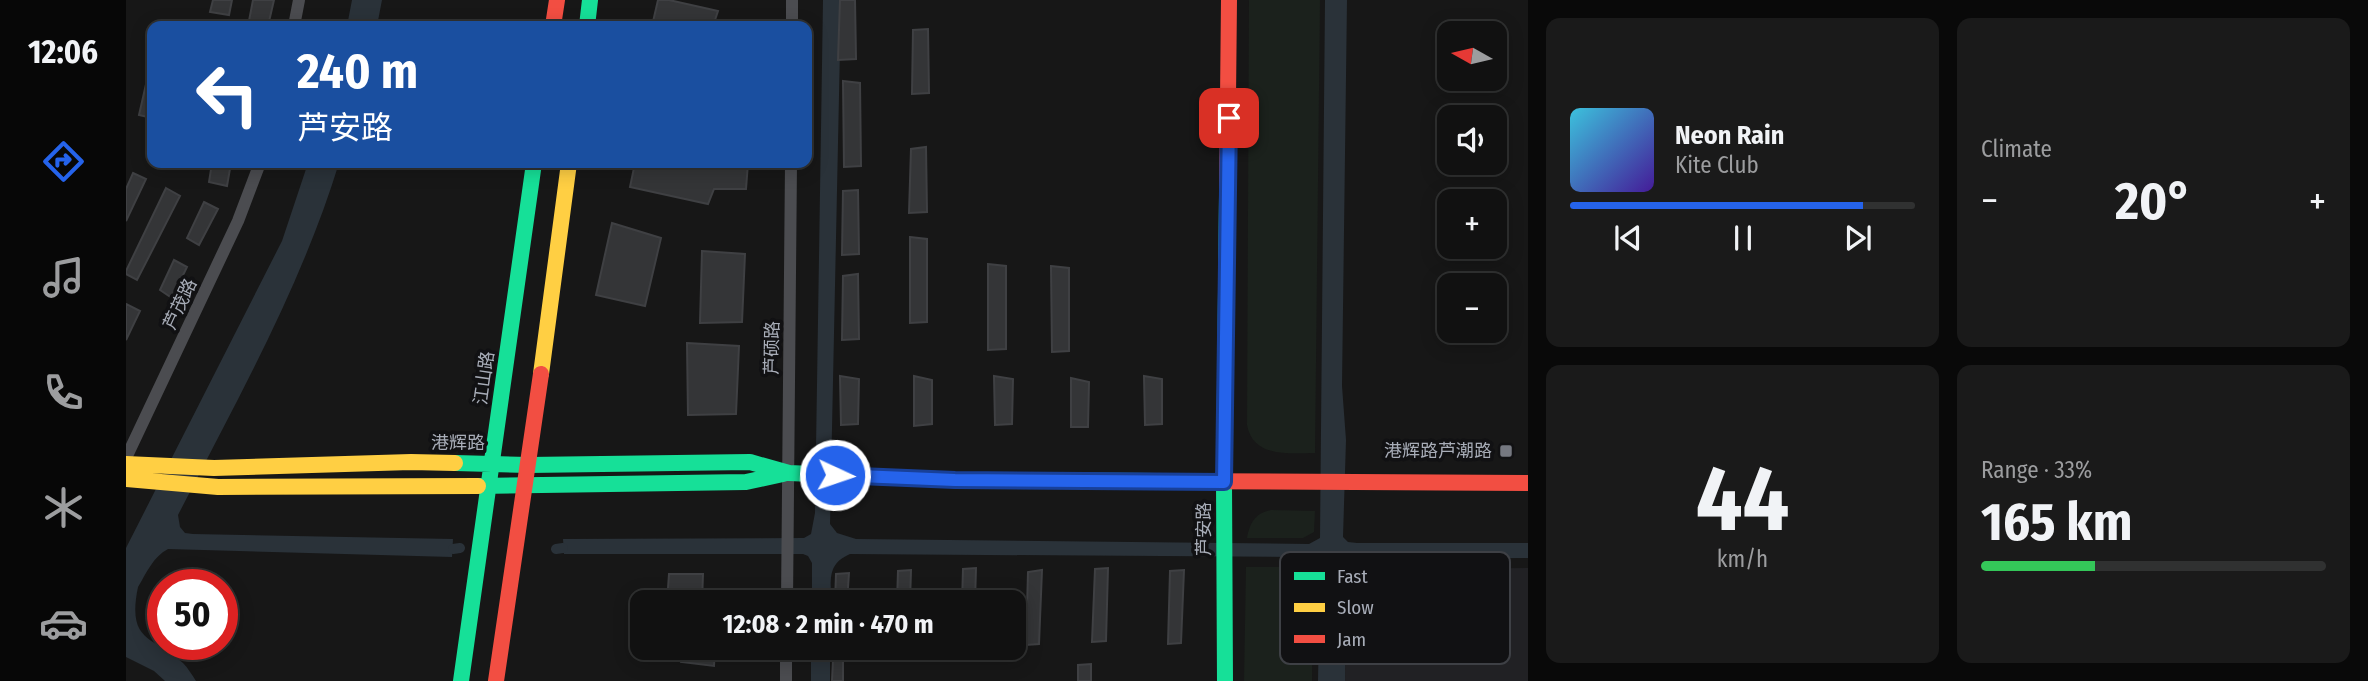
<!DOCTYPE html>
<html lang="en">
<head>
<meta charset="utf-8">
<style>
  body { margin:0; font-family:"Fira Sans Condensed","Noto Sans SC",sans-serif; background:#1a1a1a; color:#f1f3f6; height:100vh; display:flex; flex-direction:column; font-size:26px; white-space:nowrap }
  * { box-sizing:border-box; margin:0 }
  p { font-size:23px; color:#9c9d9f }
  .icon { flex:none; width:38px; height:38px; fill:none; stroke:currentColor; stroke-width:2; stroke-linecap:round; stroke-linejoin:round }
  .map { position:relative; flex:1; overflow:hidden }
  .drawer { display:flex; flex-direction:column; gap:18px; padding:18px; background:#090909; width:840px }
  .drawer>* { flex:none }
  .top-card { position:absolute; left:21px; top:21px; width:665px; height:147px; border-radius:14px; box-shadow:0 4px 18px #0003,0 0 0 2px #303131; background:#1a4fa0; color:#fff; overflow:hidden }
  .needle { width:46px; rotate:278deg }
  .tools { position:absolute; left:1311px; top:21px; display:grid; gap:14px }
  .tools a { display:grid; place-items:center; width:70px; height:70px; border-radius:14px; background:#111; box-shadow:0 4px 18px #0003,0 0 0 2px #303131; font-size:35px }
  .speed { position:absolute; left:21px; top:569px; display:flex; gap:14px; font-size:35px; font-weight:700; text-align:center }
  .speed>* { display:grid; place-content:center; width:91px; height:91px; border-radius:50%; background:#111; box-shadow:0 4px 18px #0003,0 0 0 2px #303131; line-height:1 }
  .speed .limit { border:10px solid #d22; background:#fff; color:#111 }
  .pin { position:absolute; display:grid; place-items:center; width:60px; height:60px; color:#fff; margin:-30px; border-radius:14px; box-shadow:0 4px 10px #0006 }
  .me { position:absolute; width:77px; margin:-38px; rotate:93deg; stroke-linejoin:round; filter:drop-shadow(0 0 5px #0008) }
  .turn { display:flex; align-items:center; gap:24px; height:147px; padding:0 35px; font-size:32px }
  .turn .icon { width:91px; height:91px; stroke-width:2.5 }
  .turn b { display:block; font-size:49px; line-height:60px }
  .big { font-size:52px; font-weight:700; line-height:1.1 }
  .drawer .tile { flex:1; display:flex; flex-direction:column; justify-content:center; gap:10px; min-width:0; padding:0 24px; border-radius:14px; background:#1a1a1a }
  .drawer .dial { align-items:center; gap:0 }
  .dial b { font-size:91px; line-height:1 }
  .song { display:flex; align-items:center; gap:21px }
  .cover { width:84px; height:84px; border-radius:10px; background:linear-gradient(135deg,hsl(190 70% 55%),hsl(260 70% 35%)) }
  .played { height:7px; border-radius:4px; background:linear-gradient(90deg,#2563eb 85%,#303131 85%) }
  .keys { display:flex; justify-content:space-around; direction:ltr }
  .heat { display:flex; justify-content:space-between; align-items:center; font-size:38px; direction:ltr }
  .charge { height:10px; border-radius:5px; background:linear-gradient(90deg,#34c759 33%,#303131 0) }
  .drawer .tiles { flex:1; display:grid; gap:18px; grid-template-columns:repeat(2,1fr) }
  .trip { position:absolute; left:504px; top:590px; width:396px; height:70px; border-radius:14px; background:#111; box-shadow:0 4px 18px #0003,0 0 0 2px #303131; font-weight:700; line-height:70px; text-align:center }
  main { display:flex; flex:1; min-height:0 }
  .dock { display:flex; flex-direction:column; width:126px; justify-content:space-around; align-items:center; background:#070707; color:#9c9d9f }
  .dock .icon { width:49px; height:49px }
  .dock .current { color:#2563eb }
  .dock b { font-size:32px; color:#f1f3f6 }
  .map>svg:first-child { display:block }
</style>
</head>
<body>
<main>
<nav class="dock">
<b>12:06</b>
<svg class="icon current" aria-label="directions" viewBox="0 0 24 24"><path d="M12 3l9 9-9 9-9-9zM9 14v-3h6M13 9l2 2-2 2"/></svg>
<svg class="icon" aria-label="music" viewBox="0 0 24 24"><path d="M9 18V5l10-2v13"/><circle cx="6" cy="18" r="3"/><circle cx="16" cy="16" r="3"/></svg>
<svg class="icon" aria-label="phone" viewBox="0 0 24 24"><path d="M5 4h4l2 5-3 2q2 4 5 5l2-3 5 2v4C11 20 4 13 5 4z"/></svg>
<svg class="icon" aria-label="climate" viewBox="0 0 24 24"><path d="M12 3v18M4 7l16 10M4 17L20 7"/></svg>
<svg class="icon" aria-label="car" viewBox="0 0 24 24"><path d="M5 17H2v-5l4-1 3-4h7l3 4 3 1v5h-3M9 17h6M6 11h13"/><circle cx="7" cy="17" r="2"/><circle cx="17" cy="17" r="2"/></svg>
</nav>
<div class="map">
<svg width="1402" height="681" viewBox="0 0 1402 681">
  <rect width="100%" height="100%" fill="#171717"/>
  <path fill="#212124" d="M1402 568V681H1219L1220 570Z"/>
  <path fill="#1b211c" d="M1123 0H1194L1189 453C1163 453 1127 458 1121 425Z
    M1145 510 1189 511 1188 532 1177 538H1121C1124 523 1129 513 1145 510Z
    M1120 567H1174L1182 569 1187 577 1186 681H1118Z"/>
  <path fill="#2a3239" d="M226 0H256L251 26H221Z
    M697 0H715L704 524 711 533 730 539 1183 544 1194 538 1199 0H1221L1216 386 1220 440 1217 537 1222 542 1231 543H1402V558L1233 559 1224 564 1220 570 1219 681H1192L1194 572 1182 560 1170 557 724 554C701 564 705 579 705 602H686V563L682 556 677 554H438L437 539 678 538 685 534 689 513Z
    M182 163H213C175 287 111 400 52 515L54 527 59 533 67 534 327 539 326 557 42 549C27 557 21 572 12 587 0 645 30 636 57 663 62 668 66 675 70 681H39L28 671 0 657V548L156 241Z
    M685 648H704V681H685Z"/>
  <g fill="none" stroke-linecap="round" stroke-linejoin="round">
    <path stroke="#2a3239" stroke-width="10" d="M327 549 334 548
      M430 549 437 548"/>
  </g>
  <path fill="#343537" stroke="#3f4043" stroke-width="2" d="M87 0H106L103 15 84 12Z
    M127 0H148L142 26H122Z
    M532 0H543L592 11 587 26H526Z
    M714 0H729L730 59 712 60Z
    M802 29 803 93 786 94 787 30Z
    M23 71H26V118L13 115Z
    M717 81 734 83 735 166 718 167Z
    M800 147 801 212 783 213 785 149Z
    M86 163H105L101 186 83 182Z
    M509 163H556L578 167V163H622L620 189H588L582 204 504 187Z
    M7 173 20 179 0 221V189Z
    M40 188 54 196 11 280 0 274V271Z
    M732 190 733 254 716 255 717 191Z
    M78 202 92 209 73 245 61 238Z
    M486 223 535 238 519 306 470 295Z
    M784 237 801 239V322L784 323Z
    M576 251 619 254 616 322 574 323Z
    M48 260 61 267 46 298 34 290Z
    M862 264 880 266V349L862 350Z
    M925 266 943 268V351L926 352Z
    M732 274 733 339 716 340 717 276Z
    M0 304 14 311 0 340Z
    M561 343 613 346 610 414 562 415Z
    M714 376 733 379 732 424 715 425Z
    M788 376 806 380V424L788 426Z
    M868 376 887 379 886 424 869 425Z
    M1018 376 1036 379V424L1019 425Z
    M945 378 963 382 962 427H945Z
    M850 568 849 602H836L837 569Z
    M982 568 980 641 966 642 969 569Z
    M785 570 784 602H771L772 571Z
    M916 570 913 644 900 645 902 572Z
    M1058 570 1055 643 1042 644 1044 571Z
    M723 573 721 602H709L710 574Z
    M543 574H577L576 602H541Z
    M557 648H589L588 666 555 662Z
    M717 659V681H706L707 660Z
    M965 664V681H952V665Z"/>
  <g fill="none" stroke-linecap="round" stroke-linejoin="round">
    <path stroke="#4b4c50" stroke-width="12" d="M168 26 173 0
      M666 26V0
      M0 458 112 221 134 163
      M661 602 665 163
      M660 681V648"/>
    <path stroke="#16e098" stroke-width="16" d="M461 26 464 0
      M329 463 402 465 624 462 663 473 829 480 1031 481
      M352 486 620 482 657 474
      M335 681 408 163
      M1099 681 1098 482 1101 196"/>
    <path stroke="#ffcf43" stroke-width="16" d="M415 374 443 163
      M0 464 88 468 285 462 329 463
      M0 479 92 487 352 486"/>
    <path stroke="#f24e42" stroke-width="16" d="M427 26 431 0
      M1101 196 1103 0
      M1031 481 1402 483
      M370 681 415 374"/>
  </g>
  <g fill="none" stroke-linecap="round" stroke-linejoin="round">
    <defs>
      <path id="route" d="M709 475 829 480 1098 482 1103 118"/>
    </defs>
    <use href="#route" stroke="#184099" stroke-width="18"/>
    <use href="#route" stroke="#2563eb" stroke-width="12"/>
  </g>
  <rect fill="#757880" stroke="#111113" stroke-width="2.5" x="1373" y="444" width="14" height="14" rx="3.5"/>
  <g text-anchor="middle" dominant-baseline="central" stroke-width="7" stroke-linejoin="round" paint-order="stroke">
    <g font-size="18" fill="#a8adb8" stroke="#111113">
      <text transform="translate(54 304) rotate(-65)">芦茂路</text>
      <text transform="translate(646 348) rotate(-89)">芦硕路</text>
      <text transform="translate(358 378) rotate(-82)">江山路</text>
      <text x="332" y="443">港辉路</text>
      <text transform="translate(1078 529) rotate(-90)">芦安路</text>
    </g>
    <g font-size="18" fill="#a8adb8" stroke="#111113" text-anchor="end">
      <text x="1366" y="451">港辉路芦潮路</text>
    </g>
  </g>
  <rect x="1154" y="552" width="230" height="112" rx="10" fill="#111113" stroke="#3e4045" stroke-width="2"/>
  <rect x="1168" y="572" width="31" height="8" fill="#16e098"/>
  <rect x="1168" y="603" width="31" height="9" fill="#ffcf43"/>
  <rect x="1168" y="635" width="31" height="8" fill="#f24e42"/>
  <g font-size="19" fill="#a8adb8">
    <text x="1211" y="583">Fast</text>
    <text x="1211" y="614">Slow</text>
    <text x="1211" y="646">Jam</text>
  </g>
</svg>
<div class="tools">
<a><svg class="needle" viewBox="-14 -14 28 28"><path d="M0-13l5 13h-10z" fill="#e53935"/><path d="M0 13l5-13h-10z" fill="#9c9d9f"/></svg></a>
<a><svg class="icon" aria-label="sound" viewBox="0 0 24 24"><path d="M4 9h4l5-4v14l-5-4H4zM17 9q2 3 0 6"/></svg></a>
<a>+</a>
<a>−</a>
</div>
<div class="speed"><div class="limit">50</div></div>
<div class="pin" style="left:1103px;top:118px;background:#d93025"><svg class="icon" aria-label="arrive" viewBox="0 0 24 24"><path d="M6 21V4h12l-3 4 3 4H6"/></svg></div>
<svg class="me" style="left:709px;top:475px" viewBox="-20 -20 40 40"><circle r="17" fill="#2563eb" stroke="#fff" stroke-width="3"/><path d="M0-11L8 9 0 5-8 9z" fill="#fff"/></svg>
<div class="trip">12:08 · 2 min · 470 m</div>
<div class="top-card">
<div class="turn"><svg class="icon" aria-label="left" viewBox="0 0 24 24"><path d="M17 20v-9H6M10 6l-5 5 5 5"/></svg><div><b>240 m</b>芦安路</div></div>
</div>
</div>
<section class="drawer">
<div class="tiles">
<div class="tile">
<div class="song"><i class="cover"></i><div><b>Neon Rain</b><p>Kite Club</p></div></div>
<div class="played"></div>
<div class="keys"><svg class="icon" aria-label="previous" viewBox="0 0 24 24"><path d="M18 5L8 12l10 7zM5 5v14"/></svg><svg class="icon" aria-label="pause" viewBox="0 0 24 24"><path d="M8 5v14M16 5v14"/></svg><svg class="icon" aria-label="next" viewBox="0 0 24 24"><path d="M6 5l10 7-10 7zM19 5v14"/></svg></div>
</div>
<div class="tile"><p>Climate</p>
<div class="heat"><a>−</a><b class="big">20°</b><a>+</a></div>
</div>
<div class="tile dial"><b>44</b><p>km/h</p></div>
<div class="tile"><p>Range · 33%</p><b class="big">165 km</b><div class="charge"></div></div>
</div>
</section>
</main>
</body>
</html>
